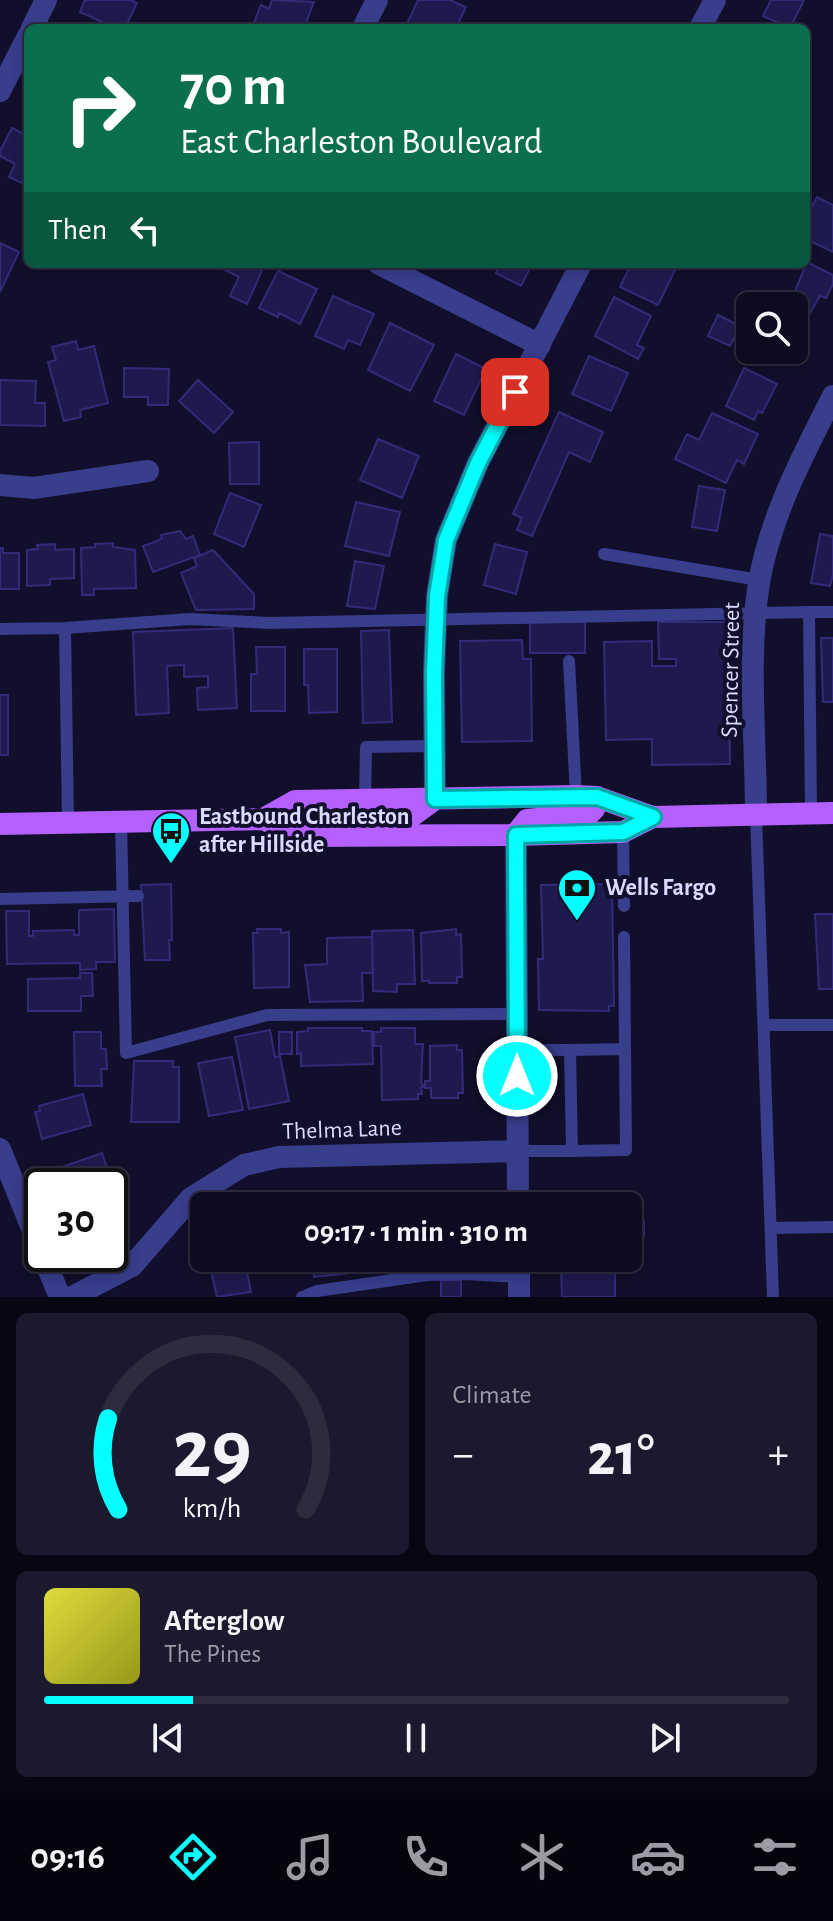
<!DOCTYPE html>
<html lang="en">
<head>
<meta charset="utf-8">
<style>
  body { margin:0; font-family:"Alegreya Sans",sans-serif; background:#1b192d; color:#f1f3f6; height:100vh; display:flex; flex-direction:column; font-size:30px; white-space:nowrap }
  * { box-sizing:border-box; margin:0 }
  p { font-size:26px; color:#9a9ba5 }
  .icon { flex:none; width:44px; height:44px; fill:none; stroke:currentColor; stroke-width:2; stroke-linecap:round; stroke-linejoin:round }
  .map { position:relative; height:1297px; overflow:hidden }
  .panel { display:flex; flex-direction:column; gap:16px; padding:16px; background:#070612; flex:1 }
  .panel>* { flex:none }
  .top-card { position:absolute; left:24px; top:24px; width:786px; height:244px; border-radius:12px; box-shadow:0 4px 12px #0003,0 0 0 2px #2d2b3e; background:#0b6e4f; color:#fff; overflow:hidden }
  .fabs { position:absolute; left:736px; top:292px; display:grid; gap:16px }
  .fabs a { display:grid; place-items:center; width:72px; height:72px; border-radius:12px; background:#0d0b20; box-shadow:0 4px 12px #0003,0 0 0 2px #2d2b3e; font-size:40px }
  .speed { position:absolute; left:24px; top:1168px; display:flex; gap:16px; font-size:40px; font-weight:700; text-align:center }
  .speed>* { display:grid; place-content:center; width:104px; height:104px; border-radius:50%; background:#0d0b20; box-shadow:0 4px 12px #0003,0 0 0 2px #2d2b3e; line-height:1 }
  .speed .limit { border:4px solid #111; border-radius:12px; background:#fff; color:#111 }
  .pin { position:absolute; display:grid; place-items:center; width:68px; height:68px; color:#fff; margin:-34px; border-radius:16px; box-shadow:0 4px 12px #0006 }
  .me { position:absolute; width:88px; margin:-44px; rotate:0deg; stroke-linejoin:round; filter:drop-shadow(0 0 6px #0008) }
  .turn { display:flex; align-items:center; gap:28px; height:168px; padding:0 24px; font-size:36px }
  .turn .icon { width:104px; height:104px; stroke-width:2.5 }
  .turn b { display:block; font-size:56px; line-height:68px }
  .then { display:flex; align-items:center; height:76px; padding:0 24px; background:#0003; gap:16px; font-size:30px }
  .big { font-size:60px; font-weight:600; line-height:1.1 }
  .panel .tile { flex:1; display:flex; flex-direction:column; justify-content:center; gap:12px; min-width:0; padding:0 28px; border-radius:12px; background:#1b192d }
  .panel .dial { align-items:center; gap:0 }
  .dial svg { height:208px; overflow:visible; fill:none; stroke:#2d2b3e; stroke-width:7; stroke-linecap:round; text-anchor:middle }
  .dial text { fill:#f1f3f6; stroke:none }
  .song { display:flex; align-items:center; gap:24px }
  .cover { width:96px; height:96px; border-radius:12px; background:linear-gradient(135deg,hsl(60 70% 55%),hsl(60 70% 35%)) }
  .played { height:8px; border-radius:4px; background:linear-gradient(90deg,#05ffff 20%,#2d2b3e 20%) }
  .keys { display:flex; justify-content:space-around; direction:ltr }
  .heat { display:flex; justify-content:space-between; align-items:center; font-size:44px; direction:ltr }
  .panel .tiles { flex:1; display:grid; gap:16px; grid-template-columns:1fr 1fr }
  .tile:last-child { grid-column:span 2 }
  .trip { position:absolute; left:190px; top:1192px; width:452px; height:80px; border-radius:12px; background:#0d0b20; box-shadow:0 4px 12px #0003,0 0 0 2px #2d2b3e; font-weight:600; line-height:80px; text-align:center }
  .tab-bar { display:flex; height:128px; justify-content:space-around; align-items:center; background:#05040d; color:#9a9ba5 }
  .tab-bar .icon { width:56px; height:56px }
  .tab-bar .selected { color:#05ffff }
  .tab-bar b { font-size:36px; color:#f1f3f6 }
  .map>svg:first-child { display:block }
</style>
</head>
<body>
<div class="map">
<svg width="833" height="1297" viewBox="0 0 833 1297">
  <rect width="100%" height="100%" fill="#110f2b"/>
  <path fill="#1f1a4d" stroke="#332b7a" stroke-width="2" d="M85 0H131L137 3 125 28H115L80 12Z
    M272 0 314 2 304 28H252L261 5 269 9Z
    M418 0H450L466 7 456 28H405Z
    M771 0H804L790 28 763 16Z
    M12 128 28 136V186L9 177 15 164 0 156V151Z
    M817 197 833 205V252L806 239V219Z
    M0 243 19 252 0 292Z
    M807 262 833 275V284L826 298 820 296 810 313 790 303Z
    M213 264H265L247 304 230 296 239 277Z
    M491 264H532L521 286 496 273 499 268Z
    M631 264H678L658 305 620 287Z
    M278 271 317 289 300 324 279 313 278 317 259 308Z
    M333 296 374 314 360 345 348 340 344 349 315 336Z
    M614 297 651 316 637 345 644 348 638 359 595 336Z
    M718 315 740 326 730 346 708 336Z
    M794 321 806 326 788 365 758 351 794 350Z
    M390 323 434 345 410 391 368 370Z
    M76 341 78 350 94 346 108 403 80 410 81 417 64 421 48 362 56 360 52 347Z
    M456 354 486 369 464 415 434 401Z
    M589 356 628 373 611 411 572 394Z
    M124 368 169 369 168 405H148V397H124Z
    M744 368 777 384 762 413 758 411 754 420 726 406Z
    M0 380 36 381 35 403H45V426L0 425Z
    M198 380 233 412 214 433 179 401Z
    M559 412 603 432 590 462 569 452 532 536 517 530 522 518 513 514Z
    M712 413 758 434 744 464 737 460 726 483 675 459 687 434 699 440Z
    M378 439 419 456 402 498 360 480Z
    M259 442V484H230L229 443Z
    M699 486 725 490 717 531 692 527Z
    M230 493 261 505 244 547 214 534Z
    M356 502 400 512 389 556 345 546Z
    M180 531 186 539 193 536 200 555 153 572 143 546 157 541 162 538 161 535Z
    M820 534 833 536V575L830 586 811 583Z
    M113 543V547L135 550 136 588 94 589V595H82L81 548 95 547V544Z
    M55 544V550L74 549V578L50 579V585L27 586V550L38 549 37 545Z
    M495 544 527 552 516 594 484 585Z
    M0 548H3V553H19V589H0Z
    M213 550 254 594V609L196 610 181 573 197 566 194 558Z
    M355 561 384 566 375 609 347 606Z
    M530 622H585V653H530Z
    M658 622H728L730 764 652 765V739L606 740 604 642 652 641V666H676V659H659Z
    M233 628 237 708 198 710 197 688 208 687V676L184 677V665L167 666 169 713 136 715 133 632Z
    M389 630 392 722 363 723 361 631Z
    M821 638H833V702H823Z
    M522 640 523 659H531L532 741 462 742 460 641Z
    M256 647H285V711H251V674H257Z
    M304 649H337V712L309 713 308 685H304Z
    M0 695H8V755H0Z
    M171 884 172 940H169L170 960H145L141 885Z
    M612 884 614 1006H609V1011L539 1010 538 959H543L541 885Z
    M114 909 115 962H96V969L80 970V963L7 964 6 911H29V936H33V931L74 930V935H79V910Z
    M815 914H833V989H819Z
    M257 929H281V933L289 932V987L254 988 253 933H258Z
    M456 929V935L461 934 462 977H457V983H429V981H422L421 933Z
    M413 930 415 984H397V992L373 991 372 931Z
    M372 937 373 973H362L363 1001 310 1002 305 965 327 964V938Z
    M80 973H92L93 996H81V1011H28V979L80 978Z
    M308 1028H362V1031H372L373 1064 301 1066V1053L297 1054V1032L308 1031Z
    M381 1028H415V1044H423L421 1082 424 1087H421L422 1094H418V1099L382 1100 381 1046H374V1032H381Z
    M270 1030 275 1057 280 1056 289 1101 249 1109 235 1037Z
    M74 1032H101V1049H106L107 1069H101L102 1086H75Z
    M279 1032H292V1054H279Z
    M457 1045V1050H462L463 1093H458V1098H431V1088H425V1081H430V1046Z
    M232 1057 243 1110 209 1116 198 1063Z
    M134 1061H173V1067H179V1122H131Z
    M83 1094 91 1125 42 1139 35 1112 40 1111 39 1106Z
    M102 1153 113 1187 55 1186 50 1171Z
    M596 1195H628L629 1221H644V1236L629 1237 628 1248V1206H596Z
    M459 1199V1205L465 1206H432V1200Z
    M419 1200V1206H383V1201Z
    M208 1258H244L251 1292 217 1297Z
    M256 1258H292L293 1261 258 1269Z
    M312 1258H366L368 1271 314 1277Z
    M610 1265V1270H615V1297H562L561 1266Z
    M441 1280H461V1297H441Z"/>
  <g fill="none" stroke-linecap="round" stroke-linejoin="round">
    <path stroke="#383d8c" stroke-width="12" d="M604 554 759 580
      M65 628 190 619 270 623 809 612
      M0 629 65 628 68 823
      M569 661 576 796
      M365 801 366 747 434 746
      M811 814 809 612H833
      M756 815 773 1297
      M121 822 126 1053 267 1015 517 1014
      M623 832 624 906
      M0 899 138 896
      M624 937 625 1049
      M765 1025H833
      M517 1050H570L572 1151H518
      M570 1050 625 1049 626 1150 572 1151
      M771 1228 833 1227
      M302 1297 317 1291 427 1275 465 1274 519 1277"/>
    <path stroke="#383d8c" stroke-width="22" d="M32 28 46 0
      M363 28 377 0
      M700 28 715 0
      M0 91 28 36
      M379 264 540 345
      M0 485 34 488 148 471
      M435 799 434 672 437 596 446 540 478 463 581 264
      M756 815C756 740 747 656 759 583 770 517 803 455 833 396
      M516 835 518 1206
      M0 1149 42 1253
      M42 1254 60 1297
      M519 1258V1297
      M72 1297 132 1266 191 1198 244 1165 279 1157 518 1151"/>
    <path stroke="#b460ff" stroke-width="22" d="M263 819 295 801 576 796 597 797 653 817 833 813
      M350 821 409 818 435 799
      M0 824 263 819 299 836 516 835 623 832 653 817
      M519 830 527 820 589 814 594 809 597 797"/>
  </g>
  <g fill="none" stroke-linecap="round" stroke-linejoin="round">
    <defs>
      <path id="route" d="M515 392 478 463 446 540 437 596 434 672 435 799 597 797 653 817 623 832 516 835 517 1076"/>
    </defs>
    <use href="#route" stroke="#03a6a6" stroke-width="20"/>
    <use href="#route" stroke="#05ffff" stroke-width="14"/>
  </g>
  <defs>
    <symbol id="bus-pin" viewBox="-11 -11 22 30"><path d="M0 17L-7.5 6A9.5 9.5 0 1 1 7.5 6Z" fill="#05ffff" stroke="#110f2b"/><path d="M-5-6H5V4H4V6H2V4H-2V6H-4V4H-5ZM-3.5-4V0h7V-4ZM-3.5 1.2v1.5H-2V1.2ZM2 1.2v1.5H3.5V1.2Z" fill="#111"/></symbol>
    <symbol id="bank-pin" viewBox="-11 -11 22 30"><path d="M0 17L-7.5 6A9.5 9.5 0 1 1 7.5 6Z" fill="#05ffff" stroke="#110f2b"/><path d="M-6-4H6V4H-6ZM0-2.3a2.3 2.3 0 1 0 0 4.6a2.3 2.3 0 1 0 0-4.6Z" fill="#111"/></symbol>
  </defs>
  <g fill-rule="evenodd">
    <use href="#bus-pin" x="149" y="809" width="44" height="60"/>
    <use href="#bank-pin" x="555" y="866" width="44" height="60"/>
  </g>
  <g text-anchor="middle" dominant-baseline="central" stroke-width="8" stroke-linejoin="round" paint-order="stroke">
    <g font-size="24" fill="#dad9ff" stroke="#110f2b">
      <text transform="translate(731 670) rotate(-89)">Spencer Street</text>
      <text transform="translate(342 1130) rotate(-2)">Thelma Lane</text>
    </g>
    <g font-size="24" font-weight="bold" fill="#dad9ff" stroke="#110f2b" text-anchor="start">
      <text x="199" y="817">Eastbound Charleston<tspan x="199" dy="28">after Hillside</tspan></text>
      <text x="605" y="888">Wells Fargo</text>
    </g>
  </g>
</svg>
<div class="fabs">
<a><svg class="icon" aria-label="search" viewBox="0 0 24 24"><circle cx="10" cy="10" r="6"/><path d="M15 15l6 6"/></svg></a>
</div>
<div class="speed"><div class="limit">30</div></div>
<div class="pin" style="left:515px;top:392px;background:#d93025"><svg class="icon" aria-label="arrive" viewBox="0 0 24 24"><path d="M6 21V4h12l-3 4 3 4H6"/></svg></div>
<svg class="me" style="left:517px;top:1076px" viewBox="-20 -20 40 40"><circle r="17" fill="#05ffff" stroke="#fff" stroke-width="3"/><path d="M0-11L8 9 0 5-8 9z" fill="#fff"/></svg>
<div class="trip">09:17 · 1 min · 310 m</div>
<div class="top-card">
<div class="turn"><svg class="icon" aria-label="right" viewBox="0 0 24 24"><path d="M7 20v-9h11M14 6l5 5-5 5"/></svg><div><b>70 m</b>East Charleston Boulevard</div></div>
<div class="then">Then<svg class="icon" aria-label="left" viewBox="0 0 24 24"><path d="M17 20v-9H6M10 6l-5 5 5 5"/></svg></div>
</div>
</div>
<section class="panel">
<div class="tiles">
<div class="tile dial"><svg viewBox="0 0 100 80">
<path d="M14 69A42 42 0 1 1 86 69"/>
<path d="M14 69A42 42 0 0 1 10 34" stroke="#05ffff"/>
<text x="50" y="56" font-size="32" font-weight="700">29</text>
<text x="50" y="72" font-size="11">km/h</text>
</svg></div>
<div class="tile"><p>Climate</p>
<div class="heat"><a>−</a><b class="big">21°</b><a>+</a></div>
</div>
<div class="tile">
<div class="song"><i class="cover"></i><div><b>Afterglow</b><p>The Pines</p></div></div>
<div class="played"></div>
<div class="keys"><svg class="icon" aria-label="previous" viewBox="0 0 24 24"><path d="M18 5L8 12l10 7zM5 5v14"/></svg><svg class="icon" aria-label="pause" viewBox="0 0 24 24"><path d="M8 5v14M16 5v14"/></svg><svg class="icon" aria-label="next" viewBox="0 0 24 24"><path d="M6 5l10 7-10 7zM19 5v14"/></svg></div>
</div>
</div>
</section>
<nav class="tab-bar">
<b>09:16</b>
<svg class="icon selected" aria-label="directions" viewBox="0 0 24 24"><path d="M12 3l9 9-9 9-9-9zM9 14v-3h6M13 9l2 2-2 2"/></svg>
<svg class="icon" aria-label="music" viewBox="0 0 24 24"><path d="M9 18V5l10-2v13"/><circle cx="6" cy="18" r="3"/><circle cx="16" cy="16" r="3"/></svg>
<svg class="icon" aria-label="phone" viewBox="0 0 24 24"><path d="M5 4h4l2 5-3 2q2 4 5 5l2-3 5 2v4C11 20 4 13 5 4z"/></svg>
<svg class="icon" aria-label="climate" viewBox="0 0 24 24"><path d="M12 3v18M4 7l16 10M4 17L20 7"/></svg>
<svg class="icon" aria-label="car" viewBox="0 0 24 24"><path d="M5 17H2v-5l4-1 3-4h7l3 4 3 1v5h-3M9 17h6M6 11h13"/><circle cx="7" cy="17" r="2"/><circle cx="17" cy="17" r="2"/></svg>
<svg class="icon" aria-label="filters" viewBox="0 0 24 24"><path d="M4 7h16M4 17h16"/><circle cx="9" cy="7" r="2"/><circle cx="15" cy="17" r="2"/></svg>
</nav>
</body>
</html>
